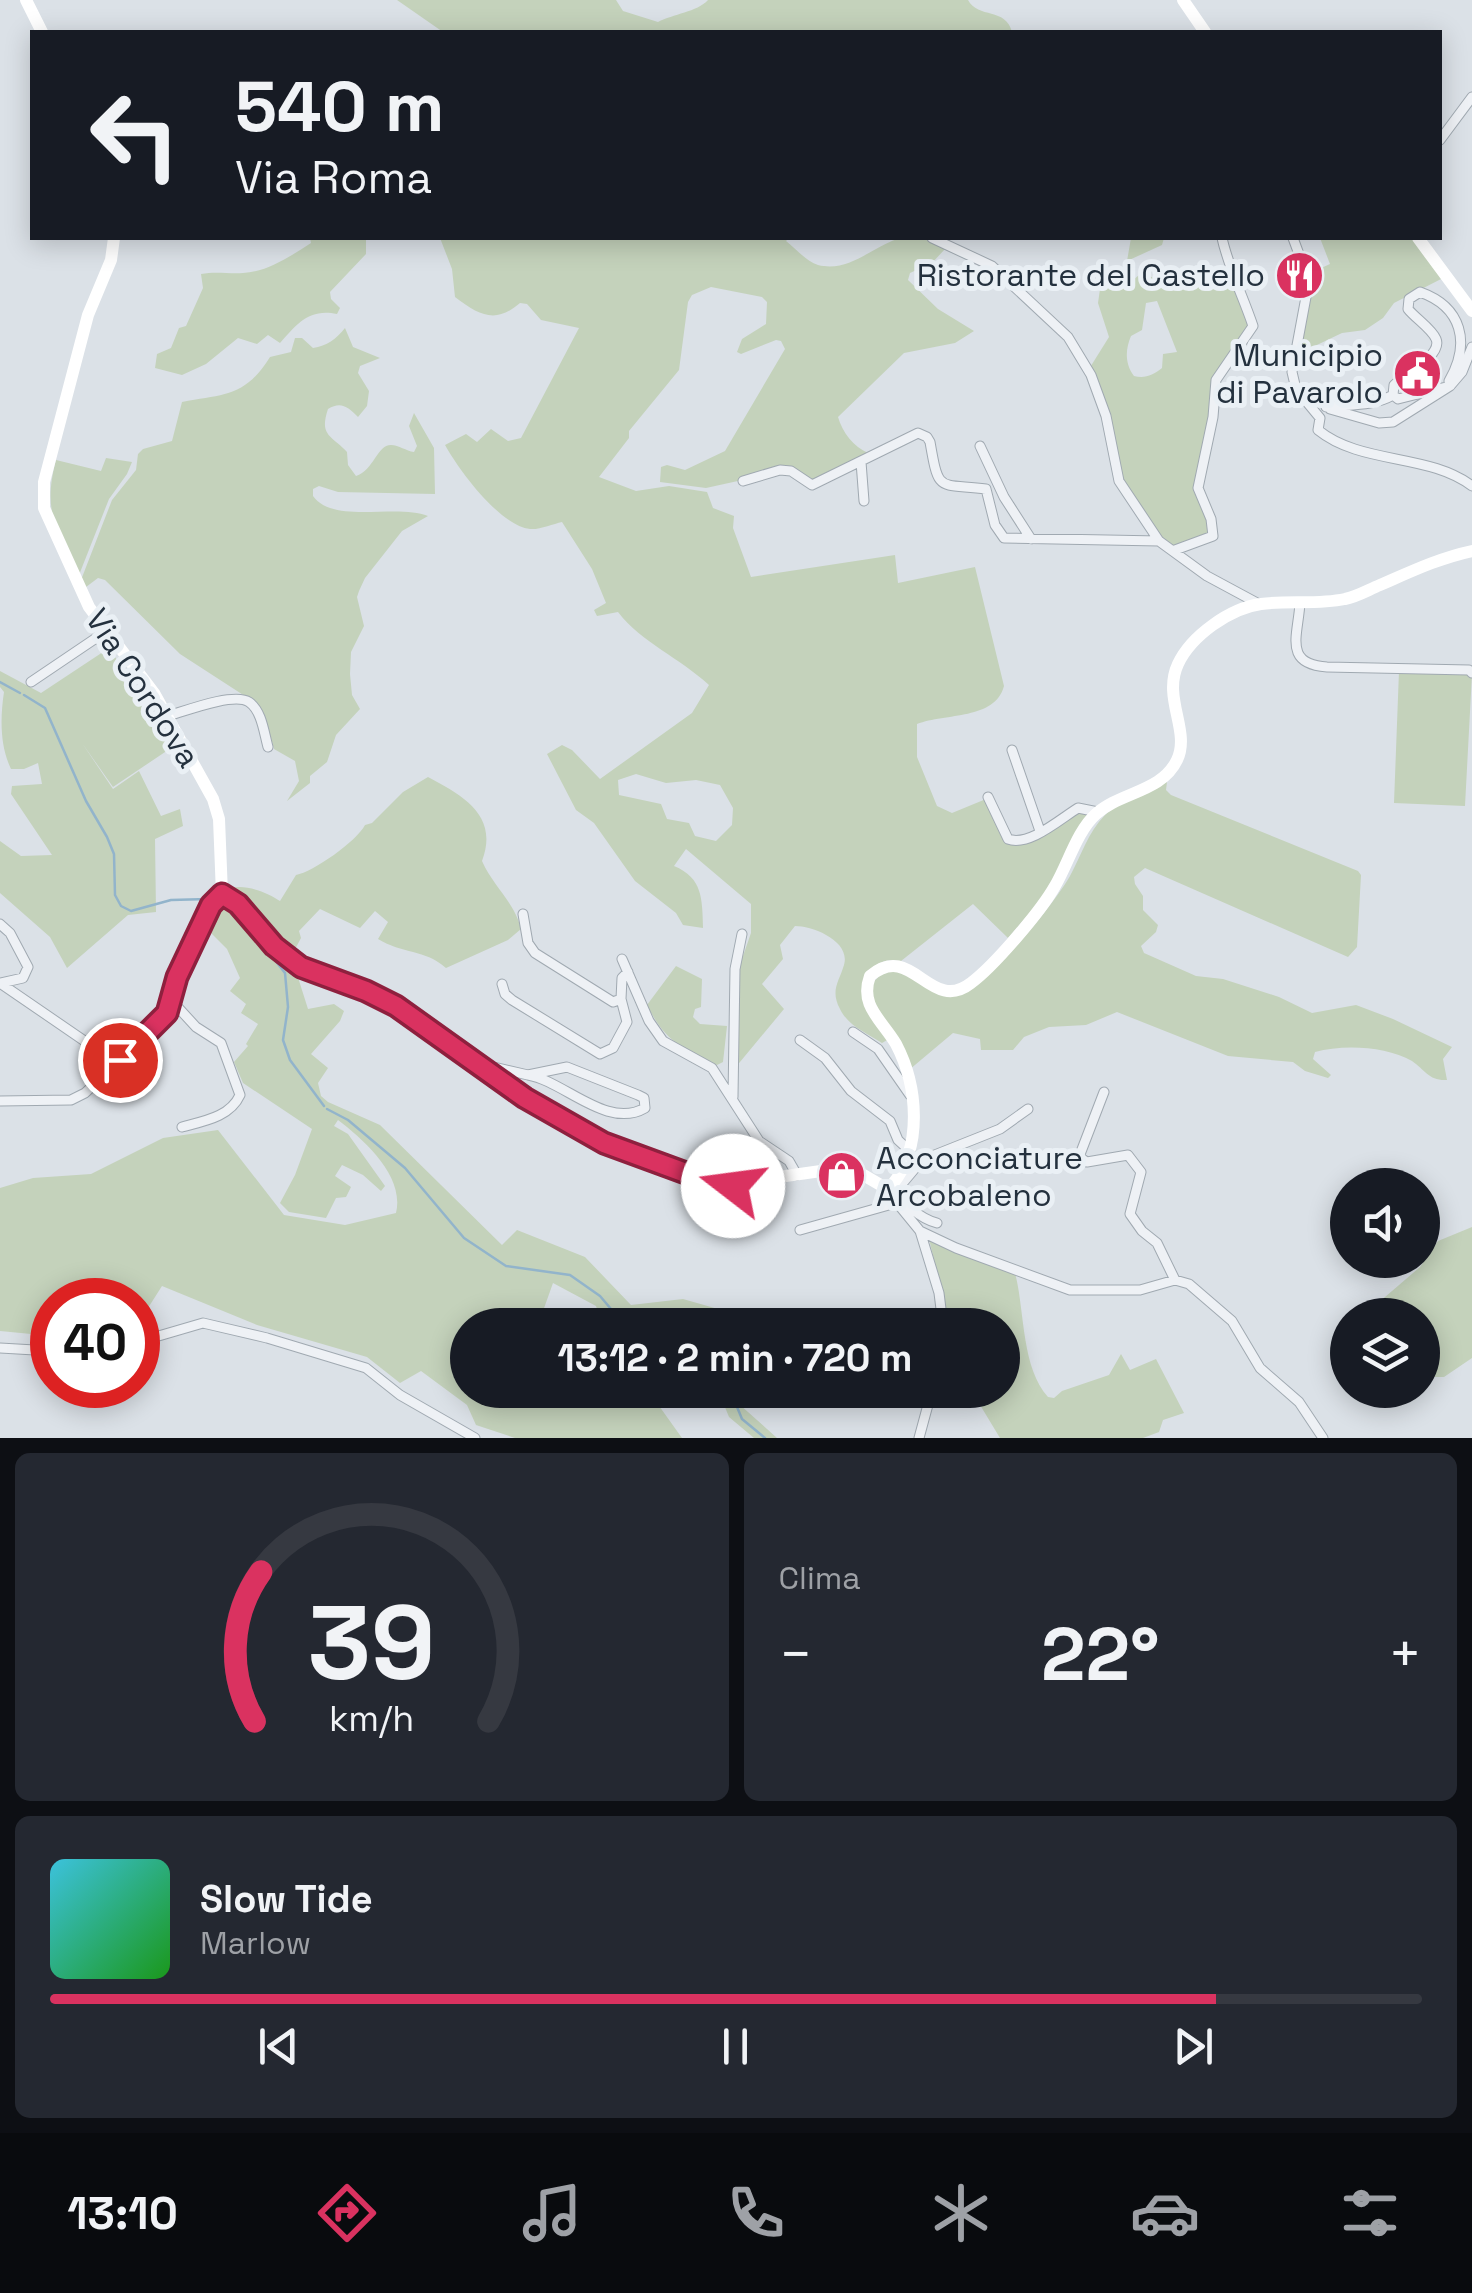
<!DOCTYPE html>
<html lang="it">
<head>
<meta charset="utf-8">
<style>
  body { margin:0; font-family:"Space Grotesk",sans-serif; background:#242831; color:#f1f3f6; height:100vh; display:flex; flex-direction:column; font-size:38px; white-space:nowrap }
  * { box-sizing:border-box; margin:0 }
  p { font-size:32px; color:#9ea1a6 }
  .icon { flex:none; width:55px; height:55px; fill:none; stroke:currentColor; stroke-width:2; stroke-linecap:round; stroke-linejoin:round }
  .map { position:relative; height:1438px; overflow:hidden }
  .sheet { display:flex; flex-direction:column; gap:15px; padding:15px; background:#0d0f14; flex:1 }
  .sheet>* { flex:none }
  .guide { position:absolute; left:30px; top:30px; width:1412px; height:210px; border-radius:0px; box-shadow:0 5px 25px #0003; background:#171b24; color:#f1f3f6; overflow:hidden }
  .buttons { position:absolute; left:1330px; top:1168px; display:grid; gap:20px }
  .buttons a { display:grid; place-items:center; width:110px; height:110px; border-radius:50%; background:#171b24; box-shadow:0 5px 25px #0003; font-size:50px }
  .speed { position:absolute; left:30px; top:1278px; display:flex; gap:20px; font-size:50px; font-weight:700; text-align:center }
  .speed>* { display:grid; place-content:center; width:130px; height:130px; border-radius:50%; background:#171b24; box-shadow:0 5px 25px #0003; line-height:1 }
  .speed .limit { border:15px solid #d22; background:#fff; color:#111 }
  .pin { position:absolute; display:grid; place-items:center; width:85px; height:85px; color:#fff; margin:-42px; border:5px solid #fff; border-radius:50%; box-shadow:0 2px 10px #0007 }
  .me { position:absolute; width:110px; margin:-55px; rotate:285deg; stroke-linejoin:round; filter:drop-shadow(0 0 8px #0008) }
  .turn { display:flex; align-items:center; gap:35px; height:210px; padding:0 40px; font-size:45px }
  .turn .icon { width:130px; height:130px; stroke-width:2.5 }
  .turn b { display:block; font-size:70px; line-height:85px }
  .big { font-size:75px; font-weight:800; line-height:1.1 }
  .sheet .widget { flex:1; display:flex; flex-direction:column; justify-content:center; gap:15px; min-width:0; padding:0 35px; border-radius:15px; background:#242831 }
  .sheet .dial { align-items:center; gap:0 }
  .dial svg { height:260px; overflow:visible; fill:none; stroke:#363941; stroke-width:7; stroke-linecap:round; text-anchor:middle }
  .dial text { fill:#f1f3f6; stroke:none }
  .song { display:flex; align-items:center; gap:30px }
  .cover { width:120px; height:120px; border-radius:15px; background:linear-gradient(135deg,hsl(190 70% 55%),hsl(120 70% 35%)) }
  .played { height:10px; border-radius:5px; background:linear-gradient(90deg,#da3260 85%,#363941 85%) }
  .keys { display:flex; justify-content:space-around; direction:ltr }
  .heat { display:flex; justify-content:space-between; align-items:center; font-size:55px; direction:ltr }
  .sheet .tiles { flex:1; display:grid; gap:15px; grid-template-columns:1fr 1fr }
  .widget:last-child { grid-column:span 2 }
  .trip { position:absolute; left:450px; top:1308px; width:570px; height:100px; border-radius:50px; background:#171b24; box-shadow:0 5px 25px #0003; font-weight:800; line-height:100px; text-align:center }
  .tab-bar { display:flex; height:160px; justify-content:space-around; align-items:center; background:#090b0e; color:#9ea1a6 }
  .tab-bar .icon { width:70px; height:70px }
  .tab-bar .on { color:#da3260 }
  .tab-bar b { font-size:45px; color:#f1f3f6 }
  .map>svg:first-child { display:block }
</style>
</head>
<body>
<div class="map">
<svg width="1472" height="1438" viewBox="0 0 1472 1438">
  <rect width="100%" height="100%" fill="#dbe1e7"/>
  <path fill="#c4d2bb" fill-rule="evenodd" d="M397 0H616L623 11 658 22C673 14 697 12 708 0H968C978 19 1006 7 1012 32H443Z
    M310 238H366V254L330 292 331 299 340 308 337 314C309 308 297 324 280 343L268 335 257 344 238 338 206 364 182 375 155 368 157 354 171 348 179 328 186 326 203 288 201 274C216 271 228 274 243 273 267 272 291 256 311 243Z
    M440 238H789L786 241C795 248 807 262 818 265 866 277 892 210 945 249L932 263 910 273 908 280 938 309 974 331 955 343 904 353 838 417C842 432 854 447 868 453L813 482 792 469 706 488 660 482 661 467 667 465 685 470 725 451 785 349 781 341 776 340 741 354 737 352 742 339 766 324 767 302 762 297 711 287 692 295 688 302 679 370 629 431V438L599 477 636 491 669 486 707 492 713 508 734 516 733 528 751 577 895 555 898 583 975 567 1004 686C995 720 946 713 917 724V757L937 806 952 813 986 799 1013 844 1017 845 1079 810 1092 813 1051 888 1008 938 973 904 901 961C881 958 875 964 864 980L889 1039 882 1043C867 1033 848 1026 840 1009 830 990 839 982 844 965 851 941 813 926 795 926L780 945 783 959 762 984 784 1009 735 1068 736 976 751 933V904L686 849 674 866C703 878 702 899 703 928L683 925 676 913 635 881 594 823 576 810 547 754 562 745 572 750 600 779 692 713 709 685C680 658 642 643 618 612L597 616 594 610 606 603 592 569 562 522C553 524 539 530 530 529 499 525 459 470 445 445L466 434 477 442 491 429 508 441 521 438 579 328 541 320 527 304 520 303C496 324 480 316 455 297L452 269ZM636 774 666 783 696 780 720 785 733 808 732 825 716 841 695 836 689 823 667 819 661 804 619 795 618 780Z
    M1131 238H1164L1162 245 1127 261Z
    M1320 238H1417L1445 277 1394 303 1383 318 1365 330 1342 333 1298 354 1308 274 1330 264Z
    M1206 271 1231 275 1252 326 1223 365 1197 488 1213 536 1175 550C1120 518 1106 426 1089 369L1109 337 1098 303 1100 289 1108 285 1126 286 1139 275H1148L1168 287 1178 282 1185 284ZM1157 301 1177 352 1163 354 1162 368C1153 375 1145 379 1134 376 1125 364 1125 350 1131 336L1142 330 1146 303Z
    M345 328 353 347 380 358 360 366 358 373 369 391 367 406 358 417C348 407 341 401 328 409 319 436 331 435 347 452L348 465 356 476C374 470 377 445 391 445 399 445 406 451 414 452L417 446 409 426 414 413 434 448 435 494 338 492 319 486 313 489V496C334 525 396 503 428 516L402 531 365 578 359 591 357 597 364 626 351 652 350 674 352 695 360 709 336 735 327 762 310 776V783L287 801 299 781 295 761 274 749 265 716 257 704 180 654 105 580 98 578 86 587 81 580 112 500 136 470 138 454 143 449 172 441 182 402C225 394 245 397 270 357L291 352 295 338H302L313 348C327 346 336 339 345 328Z
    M106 458 132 462 127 474 109 499 79 575C57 529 42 513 56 460L101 471Z
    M109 648 174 746 113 787 82 743 113 789 139 771 161 816 180 809 183 826 155 839 156 912 128 915 67 968 50 937 0 893V841L21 856 52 855 11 794 12 786 42 784 38 763 24 769H11C0 746 0 719 4 692L0 687V671L41 693Z
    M1399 671 1472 674 1465 806 1394 803Z
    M428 777C464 796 499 816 482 861 493 886 515 903 521 929L508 940 446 968C425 949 402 954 378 939L388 922 375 911 360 928 320 909 299 931 301 938 293 953 226 890C241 882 267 892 280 901L296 875C313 872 357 841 365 825L372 823 403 792Z
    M1167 782 1166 790 1171 795 1358 871 1361 875 1357 947 1348 957 1145 868 1134 877 1135 884 1143 896V910L1158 925 1156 932 1141 946 1144 953 1196 976 1223 979 1279 997 1312 1013 1356 1005 1393 1019 1452 1047 1443 1059 1447 1080C1429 1081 1425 1070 1412 1061 1386 1046 1343 1044 1315 1052L1313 1059 1331 1075 1328 1078 1305 1071 1293 1062 1228 1056 1117 1012 1086 1025 1049 1027 1024 1037 1013 1050H981L980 1039 953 1033 909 1070 871 1007 868 987 888 968 959 995C990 983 1052 907 1070 876 1081 856 1088 832 1105 815 1120 801 1148 792 1167 782Z
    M221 905 238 912 295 968 308 1009 334 1004 344 1011 340 1021 311 1054 328 1068 318 1083 321 1096 328 1102 380 1125 502 1245 517 1230 585 1257 631 1305 683 1299 725 1311 732 1325H602L596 1306 553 1283 538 1325H468V1390H635L652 1396 682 1438H515L476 1425 467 1405 421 1371 400 1383 367 1357 257 1325 162 1286 148 1308 152 1324 138 1327V1300H52V1336L0 1331V1188L33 1178 91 1174 163 1138 218 1130 284 1215 345 1225 396 1213C405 1176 364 1140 338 1120L334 1126 348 1134 385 1186 381 1191 363 1175 342 1165 335 1176 351 1187 346 1197 336 1198 326 1218 289 1212 280 1203 295 1175 312 1129 243 1083 234 1062 248 1046 246 1044 258 1024 241 1013 246 1004 230 991 240 978 227 949 208 930Z
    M676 966 702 979 701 1007 695 1009 693 1017 700 1024 727 1026 723 1062 717 1065C681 1048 665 1041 647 1005Z
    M1472 1227V1358L1444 1377H1423V1363L1435 1356 1423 1338 1422 1315H1364L1420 1267 1438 1241Z
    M929 1239 1015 1273C1025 1311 1021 1367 1048 1397L1054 1398 1062 1391 1109 1375 1121 1354 1130 1370 1156 1359 1184 1413 1163 1420 1159 1432 1143 1438H1000L971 1390H1002V1325H950Z
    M718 1390H740L739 1404 777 1438H754L729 1417Z"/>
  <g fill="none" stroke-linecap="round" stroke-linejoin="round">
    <path stroke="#92b4cb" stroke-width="2.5" d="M0 682 20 693
      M24 695 45 708 86 801 107 837 114 854 115 895 121 906 131 911 171 900 208 899
      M223 903 238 913
      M243 919 285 973 288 1007 283 1040 290 1060 324 1106
      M327 1109 348 1120 405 1168 464 1238 506 1266 570 1275 600 1296 622 1322 691 1316 716 1325
      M730 1390 742 1419 765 1438"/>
    <defs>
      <path id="street" d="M1440 140 1472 97
        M932 238 992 266 1068 337 1091 375 1106 416 1119 481 1159 541 1207 576 1259 604
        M1293 238 1309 281 1292 372 1296 389 1320 418 1318 430C1361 465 1429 453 1472 486
        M1326 407C1349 404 1372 407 1393 395L1394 385C1405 375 1443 355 1436 339 1432 329 1415 318 1408 309L1409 299 1420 292C1462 307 1471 343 1449 381L1450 386 1398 399 1393 395
        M1330 409 1379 423 1393 422 1450 386 1462 372 1472 347
        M980 446 1004 497 1031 539
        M861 462 864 501
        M743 481 780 470 791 471 812 485 918 433 927 437 930 442C939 494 938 483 986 489L995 525 1004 538 1159 541
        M1175 550 1213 536 1211 519 1198 488 1213 417 1216 380 1253 326C1243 296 1229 269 1222 238
        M1300 603C1298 636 1283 664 1327 667L1469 670 1472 673
        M31 682 105 632
        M168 716C185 711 234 692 249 702 262 711 264 733 268 747
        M1012 750 1040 831
        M988 797 1008 839C1029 847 1060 819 1078 808L1098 812
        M523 914 528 943 535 953 613 1002 621 999 622 978 628 972
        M0 924 10 933 28 967 23 978 1 983
        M622 959 649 1021 663 1041 712 1068 759 1141 789 1161 797 1175
        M0 983 102 1053H116L134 1039
        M502 984 505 994 512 1000 600 1054 613 1048 627 1022 621 999
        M173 1002 196 1027 221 1043 240 1095C230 1117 204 1121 182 1127
        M853 1032 878 1049 910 1095
        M800 1040 825 1058 851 1091 890 1121 898 1140 910 1151
        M485 1065 528 1075 567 1067 638 1095 644 1098 645 1108C607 1130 564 1081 528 1075
        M1104 1092 1079 1157 1087 1162 1128 1155 1141 1172 1130 1214 1142 1231 1157 1243 1175 1280
        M733 1097 735 969 742 934
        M0 1101 71 1100 85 1093 103 1076 167 1013 177 977 211 905 222 894
        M892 1185H901L922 1160 1000 1129 1028 1109
        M884 1187 920 1231 939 1293 943 1325
        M896 1189C903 1204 921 1219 937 1223
        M687 1193 699 1198 707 1208 747 1220 752 1218 755 1210 752 1205 721 1197 722 1185
        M800 1230 896 1203
        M920 1231 956 1248 1070 1290H1140L1175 1280 1189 1284 1232 1321 1260 1368 1299 1402 1323 1438
        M138 1342 203 1323 267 1338 366 1368 400 1395 475 1438
        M0 1348 52 1351
        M919 1438 932 1390"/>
    </defs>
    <use href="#street" stroke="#a0a9b1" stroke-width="11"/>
    <use href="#street" stroke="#eef1f5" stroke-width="9"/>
    <path stroke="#fff" stroke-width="12" d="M26 0 42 32
      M1183 0 1205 32
      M114 238 111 260 88 315 44 482V508L89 607 154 693 213 799 219 819 222 894 238 904 274 947 301 967 365 991 396 1006 525 1097 604 1143 722 1185 835 1169 860 1173 884 1187 892 1185C923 1147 918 1086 896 1044 882 1020 859 1006 870 976 912 940 930 1015 971 983 994 966 1041 911 1055 886 1068 864 1077 831 1096 814 1120 792 1162 792 1177 760 1191 731 1162 698 1178 664 1191 636 1230 608 1261 604 1289 600 1317 605 1345 599 1356 597 1368 590 1380 585 1410 572 1439 558 1472 551
      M1418 238 1472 311"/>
  </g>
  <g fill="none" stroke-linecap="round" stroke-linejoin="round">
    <defs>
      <path id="route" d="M120 1060 167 1013 177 977 211 905 222 894 238 904 274 946 301 967 366 991 396 1006 525 1098 604 1143 713 1183 733 1186"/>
    </defs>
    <use href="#route" stroke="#8e203e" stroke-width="25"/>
    <use href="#route" stroke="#da3260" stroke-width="18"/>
  </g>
  <defs>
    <symbol id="restaurant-disc" viewBox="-11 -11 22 22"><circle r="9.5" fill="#da3260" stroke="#eaf0f5"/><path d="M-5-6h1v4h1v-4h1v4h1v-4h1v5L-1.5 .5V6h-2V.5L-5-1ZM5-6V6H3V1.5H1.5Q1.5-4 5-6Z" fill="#fff"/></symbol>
    <symbol id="civic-disc" viewBox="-11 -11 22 22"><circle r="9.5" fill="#da3260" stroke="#eaf0f5"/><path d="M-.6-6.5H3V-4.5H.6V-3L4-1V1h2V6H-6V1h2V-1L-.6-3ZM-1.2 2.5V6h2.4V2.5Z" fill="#fff"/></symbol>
    <symbol id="shop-disc" viewBox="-11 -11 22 22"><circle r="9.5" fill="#da3260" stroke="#eaf0f5"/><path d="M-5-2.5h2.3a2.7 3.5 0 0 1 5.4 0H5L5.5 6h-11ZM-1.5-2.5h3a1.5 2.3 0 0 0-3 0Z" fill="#fff"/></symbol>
  </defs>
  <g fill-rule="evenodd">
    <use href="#restaurant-disc" x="1272" y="248" width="55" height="55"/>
    <use href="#civic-disc" x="1390" y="346" width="55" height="55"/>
    <use href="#shop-disc" x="814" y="1148" width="55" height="55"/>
  </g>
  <g text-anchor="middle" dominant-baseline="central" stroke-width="10" stroke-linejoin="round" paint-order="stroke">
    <g font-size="32" fill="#24313e" stroke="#eaf0f5" text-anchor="end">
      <text x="1265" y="275">Ristorante del Castello</text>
      <text x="1383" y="355">Municipio<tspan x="1383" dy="37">di Pavarolo</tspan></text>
      <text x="876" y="1158" text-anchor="start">Acconciature<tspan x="876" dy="37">Arcobaleno</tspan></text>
    </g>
    <g font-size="32" fill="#24313e" stroke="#eaf0f5">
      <text transform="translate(143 688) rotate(57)">Via Cordova</text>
    </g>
  </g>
</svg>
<div class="buttons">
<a><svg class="icon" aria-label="sound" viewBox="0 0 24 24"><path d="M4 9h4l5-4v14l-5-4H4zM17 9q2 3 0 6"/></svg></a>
<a><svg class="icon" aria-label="layers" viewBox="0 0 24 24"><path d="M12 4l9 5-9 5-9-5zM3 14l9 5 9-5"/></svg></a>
</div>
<div class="speed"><div class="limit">40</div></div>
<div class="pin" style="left:120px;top:1060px;background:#d93025"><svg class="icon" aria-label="arrive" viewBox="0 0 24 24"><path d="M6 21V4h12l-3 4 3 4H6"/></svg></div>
<svg class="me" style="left:733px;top:1186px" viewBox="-20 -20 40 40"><circle r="19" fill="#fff"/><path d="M0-13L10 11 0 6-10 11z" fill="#da3260"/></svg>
<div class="trip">13:12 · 2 min · 720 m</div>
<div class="guide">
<div class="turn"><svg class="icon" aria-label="left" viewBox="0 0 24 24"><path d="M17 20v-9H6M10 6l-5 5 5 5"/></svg><div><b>540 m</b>Via Roma</div></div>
</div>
</div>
<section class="sheet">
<div class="tiles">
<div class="widget dial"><svg viewBox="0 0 100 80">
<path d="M14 69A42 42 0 1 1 86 69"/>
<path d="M14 69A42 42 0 0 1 16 23" stroke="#da3260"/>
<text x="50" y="56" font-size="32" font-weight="700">39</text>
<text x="50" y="72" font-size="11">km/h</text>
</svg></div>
<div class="widget"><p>Clima</p>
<div class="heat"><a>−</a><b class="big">22°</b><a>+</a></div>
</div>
<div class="widget">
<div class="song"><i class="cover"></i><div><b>Slow Tide</b><p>Marlow</p></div></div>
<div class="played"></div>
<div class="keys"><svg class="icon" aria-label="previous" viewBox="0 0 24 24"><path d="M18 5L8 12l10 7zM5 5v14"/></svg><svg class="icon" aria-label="pause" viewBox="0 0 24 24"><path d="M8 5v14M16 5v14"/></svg><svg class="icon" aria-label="next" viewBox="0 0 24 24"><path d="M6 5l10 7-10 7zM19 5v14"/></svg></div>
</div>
</div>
</section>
<nav class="tab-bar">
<b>13:10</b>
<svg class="icon on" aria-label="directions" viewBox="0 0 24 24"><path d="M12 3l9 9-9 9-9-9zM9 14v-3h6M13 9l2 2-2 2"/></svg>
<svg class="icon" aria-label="music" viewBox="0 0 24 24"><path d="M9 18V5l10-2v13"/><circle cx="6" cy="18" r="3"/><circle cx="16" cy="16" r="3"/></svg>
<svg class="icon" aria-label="phone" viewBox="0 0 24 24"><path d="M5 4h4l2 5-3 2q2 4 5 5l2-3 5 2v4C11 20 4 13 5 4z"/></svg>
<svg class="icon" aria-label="climate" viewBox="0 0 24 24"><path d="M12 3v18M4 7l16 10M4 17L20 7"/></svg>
<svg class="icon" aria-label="car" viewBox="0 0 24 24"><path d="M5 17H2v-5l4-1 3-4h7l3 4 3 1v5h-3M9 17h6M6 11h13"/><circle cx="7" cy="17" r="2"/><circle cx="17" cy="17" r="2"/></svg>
<svg class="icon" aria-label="filters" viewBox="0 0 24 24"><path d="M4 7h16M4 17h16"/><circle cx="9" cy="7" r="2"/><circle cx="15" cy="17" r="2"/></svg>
</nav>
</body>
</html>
